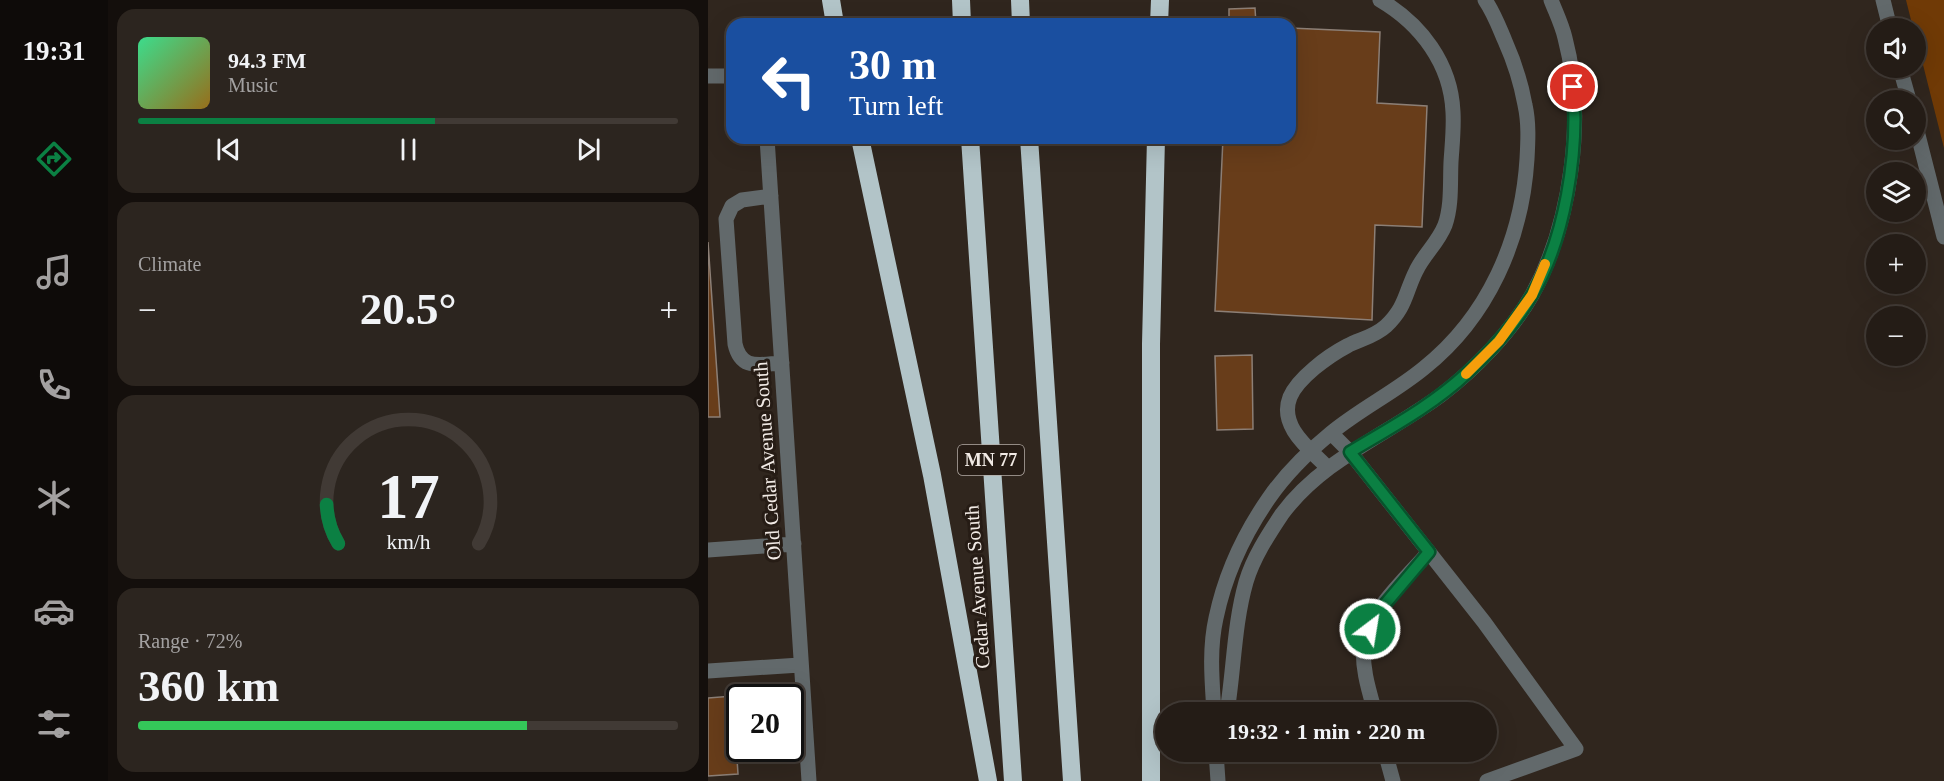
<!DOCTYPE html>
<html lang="en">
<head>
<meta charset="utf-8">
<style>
  body { margin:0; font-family:Georgia,serif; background:#2c251f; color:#f1f3f6; height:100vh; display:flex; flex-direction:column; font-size:22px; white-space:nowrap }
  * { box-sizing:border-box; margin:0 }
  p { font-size:20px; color:#a3a1a1 }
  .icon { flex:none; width:33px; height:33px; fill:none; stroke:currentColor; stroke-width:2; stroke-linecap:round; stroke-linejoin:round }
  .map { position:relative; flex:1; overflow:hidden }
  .drawer { display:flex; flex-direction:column; gap:9px; padding:9px; background:#140f0c; width:600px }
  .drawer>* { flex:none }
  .banner { position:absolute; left:18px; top:18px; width:570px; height:126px; border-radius:18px; box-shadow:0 6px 24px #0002,0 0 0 2px #413a35; background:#1a4fa0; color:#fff; overflow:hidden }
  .fabs { position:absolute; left:1158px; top:18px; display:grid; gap:12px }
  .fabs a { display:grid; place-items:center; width:60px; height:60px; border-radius:50%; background:#241c16; box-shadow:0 6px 24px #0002,0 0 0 2px #413a35; font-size:30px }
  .speed { position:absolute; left:18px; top:684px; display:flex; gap:12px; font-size:30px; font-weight:700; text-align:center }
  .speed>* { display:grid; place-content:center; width:78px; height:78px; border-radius:50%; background:#241c16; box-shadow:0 6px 24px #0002,0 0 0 2px #413a35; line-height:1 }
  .speed .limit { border:3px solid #111; border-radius:9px; background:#fff; color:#111 }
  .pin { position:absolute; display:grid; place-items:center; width:51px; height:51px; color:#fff; margin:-26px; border:3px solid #fff; border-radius:50%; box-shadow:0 2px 6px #0007 }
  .me { position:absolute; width:66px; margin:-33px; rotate:31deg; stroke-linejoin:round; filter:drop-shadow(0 0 4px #0008) }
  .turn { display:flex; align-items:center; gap:21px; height:126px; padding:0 24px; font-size:27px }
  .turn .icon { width:78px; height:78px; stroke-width:2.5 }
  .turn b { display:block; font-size:42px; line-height:51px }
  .big { font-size:45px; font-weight:800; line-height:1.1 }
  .drawer .tile { flex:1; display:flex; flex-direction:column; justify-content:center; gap:9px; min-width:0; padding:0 21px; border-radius:18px; background:#2c251f }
  .drawer .dial { align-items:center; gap:0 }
  .dial svg { height:156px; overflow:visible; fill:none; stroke:#413a35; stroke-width:7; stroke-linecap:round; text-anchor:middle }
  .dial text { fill:#f1f3f6; stroke:none }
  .song { display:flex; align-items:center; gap:18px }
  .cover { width:72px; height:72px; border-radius:9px; background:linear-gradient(135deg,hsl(150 70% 55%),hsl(40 70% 35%)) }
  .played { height:6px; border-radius:3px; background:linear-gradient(90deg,#0b8043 55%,#413a35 55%) }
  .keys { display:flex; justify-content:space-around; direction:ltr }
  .heat { display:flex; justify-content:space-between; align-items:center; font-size:33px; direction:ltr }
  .charge { height:9px; border-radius:4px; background:linear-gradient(90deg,#34c759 72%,#413a35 0) }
  .trip { position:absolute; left:447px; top:702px; width:342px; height:60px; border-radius:30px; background:#241c16; box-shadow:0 6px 24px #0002,0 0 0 2px #413a35; font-weight:800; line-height:60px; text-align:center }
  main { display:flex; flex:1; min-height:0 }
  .tab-bar { display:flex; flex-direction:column; width:108px; justify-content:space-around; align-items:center; background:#0e0b09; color:#a3a1a1 }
  .tab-bar .icon { width:42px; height:42px }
  .tab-bar .active { color:#0b8043 }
  .tab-bar b { font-size:27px; color:#f1f3f6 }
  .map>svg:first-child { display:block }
</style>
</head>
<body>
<main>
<nav class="tab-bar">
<b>19:31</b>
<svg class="icon active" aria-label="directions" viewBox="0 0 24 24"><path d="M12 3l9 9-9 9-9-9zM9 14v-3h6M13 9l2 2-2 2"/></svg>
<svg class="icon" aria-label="music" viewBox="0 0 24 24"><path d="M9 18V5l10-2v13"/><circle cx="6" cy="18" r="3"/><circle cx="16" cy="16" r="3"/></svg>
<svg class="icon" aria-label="phone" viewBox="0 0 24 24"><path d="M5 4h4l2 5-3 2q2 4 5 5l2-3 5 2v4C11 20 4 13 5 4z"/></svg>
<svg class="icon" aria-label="climate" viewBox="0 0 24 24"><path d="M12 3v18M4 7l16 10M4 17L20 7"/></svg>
<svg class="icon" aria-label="car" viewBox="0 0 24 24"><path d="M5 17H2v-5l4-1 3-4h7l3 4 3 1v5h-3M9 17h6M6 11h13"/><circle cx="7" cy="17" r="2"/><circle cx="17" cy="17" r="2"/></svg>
<svg class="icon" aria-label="filters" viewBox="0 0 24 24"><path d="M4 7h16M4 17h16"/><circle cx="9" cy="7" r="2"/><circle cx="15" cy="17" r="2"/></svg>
</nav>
<section class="drawer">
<div class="tile">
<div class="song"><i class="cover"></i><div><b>94.3 FM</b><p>Music</p></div></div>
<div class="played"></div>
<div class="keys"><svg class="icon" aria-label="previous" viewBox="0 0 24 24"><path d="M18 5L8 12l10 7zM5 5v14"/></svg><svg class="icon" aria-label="pause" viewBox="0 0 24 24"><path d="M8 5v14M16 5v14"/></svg><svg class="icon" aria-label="next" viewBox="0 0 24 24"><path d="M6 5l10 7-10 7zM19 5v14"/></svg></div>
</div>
<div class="tile"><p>Climate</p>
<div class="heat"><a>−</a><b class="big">20.5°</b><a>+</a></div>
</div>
<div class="tile dial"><svg viewBox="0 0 100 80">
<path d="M14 69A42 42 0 1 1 86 69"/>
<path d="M14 69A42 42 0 0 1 8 49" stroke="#0b8043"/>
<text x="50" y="56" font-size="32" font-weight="700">17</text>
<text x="50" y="72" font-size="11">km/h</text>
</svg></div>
<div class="tile"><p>Range · 72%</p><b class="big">360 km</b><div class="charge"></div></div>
</section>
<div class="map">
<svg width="1236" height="781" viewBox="0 0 1236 781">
  <rect width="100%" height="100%" fill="#30261e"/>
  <path fill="#703a06" d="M1198 0H1236V148L1208 37V28H1205Z"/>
  <path fill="#683d1a" stroke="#8c7f76" stroke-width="1.5" d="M547 8 548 24H521V9Z
    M582 28 672 32 669 103 719 106 714 227 667 225 664 320 507 311 515 138H582Z
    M0 242 12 417H0Z
    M544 355 545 429 509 430 507 356Z
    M25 696 30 774 0 776V698Z"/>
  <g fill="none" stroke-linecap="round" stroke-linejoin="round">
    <path stroke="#62696b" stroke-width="15" d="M1175 0 1182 28
      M1192 68 1201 100
      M0 76H24
      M1208 127 1236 237
      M59 138 101 781
      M63 196 34 200 24 206 18 219 27 344C33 371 52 364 74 363
      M623 433 642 452 776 622 868 749 779 781
      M620 468C603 450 570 427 582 397 590 378 620 356 639 346 652 339 666 337 678 326 698 307 697 293 708 271 716 254 730 243 737 225 744 205 742 183 743 162 744 146 746 129 745 112 743 64 713 24 672 0
      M0 550 86 544
      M0 671 92 665
      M506 712C504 681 501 649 508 618 517 575 536 534 561 498 577 475 601 451 623 433 652 409 687 392 716 368 780 317 814 240 819 159 820 141 821 123 817 105 813 83 806 61 797 41 791 27 786 13 777 0
      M519 712C526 669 526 624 538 582 545 558 560 535 574 514 615 459 679 435 733 395 767 369 803 332 824 295 863 224 878 117 857 38 854 25 848 13 843 0
      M667 712C661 691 653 666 656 643 661 611 700 576 721 552
      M508 752 510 781
      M677 752 685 781"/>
    <path stroke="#b2c4c8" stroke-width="18" d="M123 0 127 24
      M253 0 254 24
      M312 0 313 24
      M451 24 452 0
      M152 138 224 475 280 781
      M262 138 305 781
      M321 138 364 781
      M443 781V344L448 138"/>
  </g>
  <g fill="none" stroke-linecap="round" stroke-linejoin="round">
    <defs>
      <path id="route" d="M662 629 667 616 721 552 642 452C682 428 725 405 759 373 783 351 807 324 824 295 857 239 871 152 865 87"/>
    </defs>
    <use href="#route" stroke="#07532c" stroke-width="15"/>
    <use href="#route" stroke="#0b8043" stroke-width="10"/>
    <path stroke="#f59e0b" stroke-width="10" d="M758 374 791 341 824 295 837 264"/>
  </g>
  <g text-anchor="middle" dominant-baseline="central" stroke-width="6" stroke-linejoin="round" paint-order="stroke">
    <rect fill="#261c15" stroke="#b4aca7" stroke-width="1.5" x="250" y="445" width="66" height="30" rx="4.5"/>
    <g font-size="18" font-weight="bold" fill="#f1eae5">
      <text x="283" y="460">MN 77</text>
    </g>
    <g font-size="20" fill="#f1eae5" stroke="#261c15">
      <text transform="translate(59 461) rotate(-94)">Old Cedar Avenue South</text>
      <text transform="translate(269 587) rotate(-94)">Cedar Avenue South</text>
    </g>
  </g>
</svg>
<div class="fabs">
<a><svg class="icon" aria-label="sound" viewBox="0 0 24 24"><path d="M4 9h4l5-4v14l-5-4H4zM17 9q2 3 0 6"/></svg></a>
<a><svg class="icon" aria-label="search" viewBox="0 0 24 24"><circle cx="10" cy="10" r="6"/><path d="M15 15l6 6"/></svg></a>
<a><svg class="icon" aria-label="layers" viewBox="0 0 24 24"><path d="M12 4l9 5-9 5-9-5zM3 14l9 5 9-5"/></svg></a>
<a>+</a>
<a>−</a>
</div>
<div class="speed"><div class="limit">20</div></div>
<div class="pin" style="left:865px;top:87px;background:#d93025"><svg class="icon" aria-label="arrive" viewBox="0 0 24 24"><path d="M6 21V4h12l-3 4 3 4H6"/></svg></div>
<svg class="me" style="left:662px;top:629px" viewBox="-20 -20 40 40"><circle r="17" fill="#0b8043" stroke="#fff" stroke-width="3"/><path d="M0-11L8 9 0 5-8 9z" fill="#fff"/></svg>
<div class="trip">19:32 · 1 min · 220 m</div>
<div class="banner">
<div class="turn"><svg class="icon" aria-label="left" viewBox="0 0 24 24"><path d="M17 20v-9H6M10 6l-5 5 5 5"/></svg><div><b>30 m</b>Turn left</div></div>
</div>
</div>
</main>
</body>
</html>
